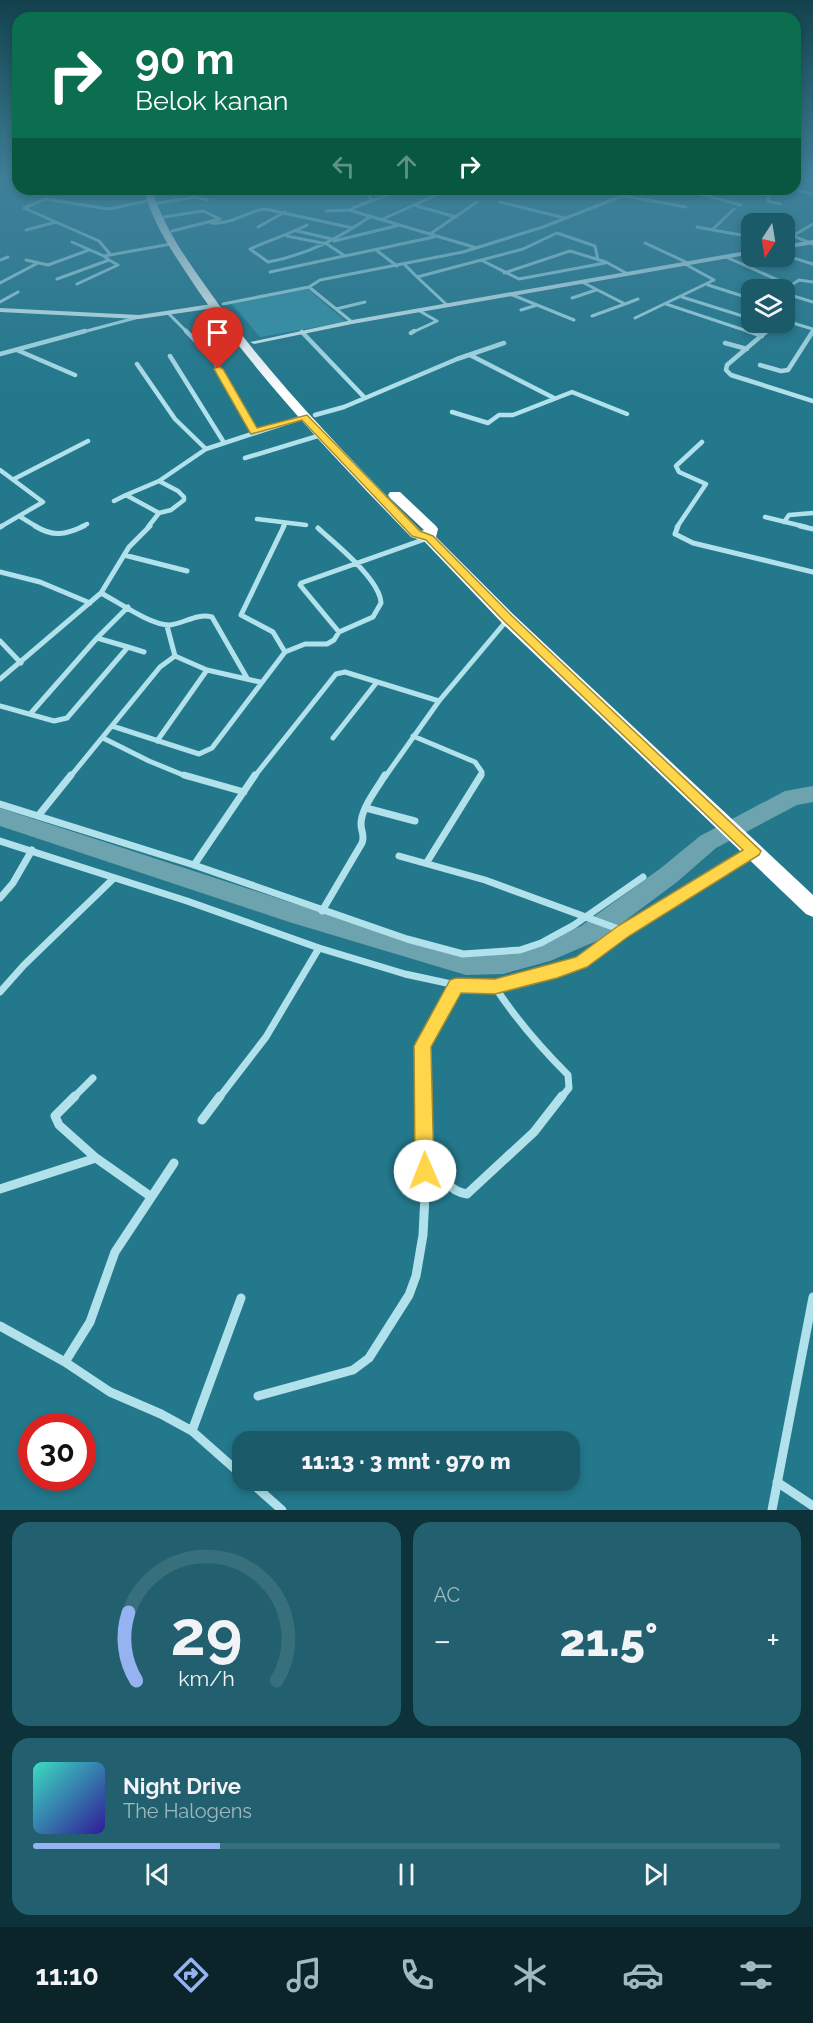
<!DOCTYPE html>
<html lang="id">
<head>
<meta charset="utf-8">
<style>
  body { margin:0; font-family:Raleway,sans-serif; background:#23606f; color:#f1f3f6; height:100vh; display:flex; flex-direction:column; font-size:22px; white-space:nowrap }
  * { box-sizing:border-box; margin:0 }
  p { font-size:20px; color:#9fb9c0 }
  .icon { flex:none; width:33px; height:33px; fill:none; stroke:currentColor; stroke-width:2; stroke-linecap:round; stroke-linejoin:round }
  .map { position:relative; height:1510px; overflow:hidden }
  .sheet { display:flex; flex-direction:column; gap:12px; padding:12px; background:#0e323a; flex:1 }
  .sheet>* { flex:none }
  .guide { position:absolute; left:12px; top:12px; width:789px; height:183px; border-radius:18px; box-shadow:0 3px 9px #0003; background:#0b6e4f; color:#fff; overflow:hidden }
  .needle { width:39px; rotate:192deg }
  .tools { position:absolute; left:741px; top:213px; display:grid; gap:12px }
  .tools a { display:grid; place-items:center; width:54px; height:54px; border-radius:12px; background:#1a5a69; box-shadow:0 3px 9px #0003; font-size:30px }
  .speed { position:absolute; left:18px; top:1413px; display:flex; gap:12px; font-size:30px; font-weight:700; text-align:center }
  .speed>* { display:grid; place-content:center; width:78px; height:78px; border-radius:50%; background:#1a5a69; box-shadow:0 3px 9px #0003; line-height:1 }
  .speed .limit { border:9px solid #d22; background:#fff; color:#111 }
  .pin { position:absolute; display:grid; place-items:center; width:51px; height:51px; color:#fff; margin:-62px -26px; border-radius:50% 50% 50% 0; rotate:-45deg; box-shadow:0 0 6px #0007 }
  .pin .icon { rotate:45deg }
  .me { position:absolute; width:66px; margin:-33px; rotate:359deg; stroke-linejoin:round; filter:drop-shadow(0 0 4px #0008) }
  .turn { display:flex; align-items:center; gap:21px; height:126px; padding:0 24px; font-size:27px }
  .turn .icon { width:78px; height:78px; stroke-width:2.5 }
  .turn b { display:block; font-size:42px; line-height:51px }
  .lanes { display:flex; align-items:center; height:57px; padding:0 24px; background:#0003; justify-content:center; gap:30px; direction:ltr }
  .lanes .off { opacity:.35 }
  .big { font-size:45px; font-weight:800; line-height:1.1 }
  .sheet .widget { flex:1; display:flex; flex-direction:column; justify-content:center; gap:9px; min-width:0; padding:0 21px; border-radius:18px; background:#23606f }
  .sheet .dial { align-items:center; gap:0 }
  .dial svg { height:156px; overflow:visible; fill:none; stroke:#386f7d; stroke-width:7; stroke-linecap:round; text-anchor:middle }
  .dial text { fill:#f1f3f6; stroke:none }
  .song { display:flex; align-items:center; gap:18px }
  .cover { width:72px; height:72px; border-radius:9px; background:linear-gradient(135deg,hsl(170 70% 55%),hsl(250 70% 35%)) }
  .played { height:6px; border-radius:3px; background:linear-gradient(90deg,#95b2f1 25%,#386f7d 25%) }
  .keys { display:flex; justify-content:space-around; direction:ltr }
  .heat { display:flex; justify-content:space-between; align-items:center; font-size:33px; direction:ltr }
  .sheet .tiles { flex:1; display:grid; gap:12px; grid-template-columns:1fr 1fr }
  .widget:last-child { grid-column:span 2 }
  .trip { position:absolute; left:232px; top:1431px; width:348px; height:60px; border-radius:18px; background:#1a5a69; box-shadow:0 3px 9px #0003; font-weight:800; line-height:60px; text-align:center }
  .tab-bar { display:flex; height:96px; justify-content:space-around; align-items:center; background:#0a242a; color:#9fb9c0 }
  .tab-bar .icon { width:42px; height:42px }
  .tab-bar .active { color:#95b2f1 }
  .tab-bar b { font-size:27px; color:#f1f3f6 }
  .map>svg:first-child { display:block }
</style>
</head>
<body>
<div class="map">
<svg width="813" height="1510" viewBox="0 0 813 1510">
  <rect width="100%" height="100%" fill="#23788c"/>
  <path fill="#3493a7" d="M308 289 346 322 260 337 231 303Z"/>
  <g fill="none" stroke-linecap="round" stroke-linejoin="round">
    <path fill="#6ca3af" fill-rule="evenodd" d="M813 786V802L797 805 716 848 677 882 599 940 550 961 503 974 466 975 289 922 0 826V808L289 902 466 953 503 952 546 940 581 926 661 868 700 836 785 791Z"/>
  </g>
  <path fill="#74b6c5" d="M226 333 237 347 230 352 208 347 199 338Z"/>
  <g fill="none" stroke-linecap="round" stroke-linejoin="round">
    <path stroke="#b1e1eb" stroke-width="3" d="M365 189 371 199
      M402 189C384 198 367 201 349 210L477 248
      M681 189 741 205
      M741 189 769 195
      M777 189 769 195 768 201 780 204
      M794 189 813 194
      M625 196 686 207
      M500 202 565 218
      M158 203 195 197 208 200
      M417 206 456 217
      M326 211 349 210
      M164 217 203 211 220 219 172 231
      M383 219 450 189
      M211 223C231 225 245 212 265 209L353 228
      M307 225C288 235 269 240 250 249L268 262C307 255 339 238 371 216
      M258 227 285 212
      M697 227 752 237
      M713 229 734 209
      M26 230 56 222
      M297 231 332 239
      M784 232 813 244
      M430 234 477 202
      M794 235 813 224
      M287 236 327 244 345 256 434 237
      M334 241 400 225
      M72 242 104 256
      M645 243 688 263
      M376 250 397 266
      M110 254 99 241 24 208 45 199 109 209 151 200
      M784 255 813 264
      M726 257 789 285
      M0 260 8 257
      M26 260 48 265 89 250
      M483 261 519 279 605 263
      M405 265 417 277
      M270 272 344 256
      M504 273 570 251 606 262 628 274
      M57 279 109 260 104 256 171 244
      M582 282 625 304 592 316
      M0 283 38 263
      M77 284 118 265 109 260
      M708 285 752 299
      M309 287 352 322
      M784 290 799 280 813 282
      M784 293 813 302
      M510 294 574 320
      M682 297 752 319
      M572 298 596 290
      M0 302 18 292
      M223 304 309 287 320 280 463 252 543 227 640 189
      M625 304 638 299
      M666 304 753 333
      M447 305 417 277 523 249 557 233 595 246 598 260
      M336 309 365 302
      M521 310 537 305
      M169 314 188 333
      M784 316 796 324 813 329
      M635 318 714 280 685 264
      M764 322 771 325 765 333
      M79 333 139 317
      M411 333 437 321 418 310
      M812 333 813 331"/>
    <path stroke="#b1e1eb" stroke-width="4.5" d="M186 331 215 361 221 377 254 432
      M748 331 762 336
      M767 331 727 365 726 370 731 375 813 401
      M302 332 364 397
      M411 333 414 331
      M725 343 747 349
      M17 350 75 375
      M0 354 85 331
      M470 355 554 398
      M170 356 223 441
      M137 364 175 419 206 449
      M760 365 781 371 788 370 813 331
      M452 412 488 423 499 415H513L572 392 627 414
      M315 415 344 407 457 359 504 343
      M245 458 321 435
      M0 470 43 502 0 527
      M14 479 88 441
      M159 481 178 491 184 497V500L171 510 159 513
      M114 501 126 495
      M19 516 37 527
      M765 517 806 527
      M257 519 306 525
      M784 522 789 515 813 513
      M81 527 87 524
      M148 527 159 513 126 495 159 481 206 449 304 417
      M283 527 285 523
      M677 527 706 484 679 472 676 466 702 442"/>
    <path stroke="#b1e1eb" stroke-width="5" d="M35 526C53 537 65 535 84 526
      M284 526 241 615 273 632 285 652
      M678 526 675 534 693 543 813 572
      M800 526 813 529
      M0 527 2 526
      M124 555 187 571
      M0 572 40 582 90 603
      M101 593 129 547 150 526
      M167 626 175 656
      M339 632 300 585 301 583 428 538
      M0 641 21 663
      M128 647 144 652
      M0 679 101 593C118 602 152 626 170 625 185 623 197 613 212 617L247 678
      M0 706 54 721 67 718 128 647 97 638
      M31 713 97 638 128 607
      M112 726 199 754 212 748 285 652 305 644H327L334 640 339 632 373 617 381 603C380 579 335 544 318 528
      M413 736 475 762 482 772 481 777
      M103 738 149 761 188 777
      M333 738 377 682
      M157 741 207 670 260 682
      M70 777 160 667 175 656 207 670
      M254 777 336 674 345 672 439 701
      M385 777 439 701 508 619"/>
    <path stroke="#b1e1eb" stroke-width="7" d="M184 775 244 792
      M0 804 194 865 407 939 463 954 520 950 541 943 574 925 643 877
      M366 808 415 821
      M38 816 71 775
      M0 841 187 901 319 948 405 974 456 985 495 987 557 971 585 960 624 931 750 852
      M399 856 485 880 624 931
      M427 862 481 775
      M194 865 255 775
      M0 898 13 883 32 850
      M322 911 362 843C365 836 361 831 361 824 361 808 377 789 385 775
      M495 987C516 1019 541 1048 568 1075L569 1088 561 1098
      M0 992 24 965 114 878
      M73 1098 93 1078
      M219 1098 266 1037 319 948
      M423 1098 422 1046 456 985"/>
    <path stroke="#b1e1eb" stroke-width="9" d="M75 1096 55 1116 59 1125 96 1158
      M202 1120 220 1096
      M425 1149C435 1167 445 1191 467 1194L534 1132 562 1096
      M0 1189 96 1158 150 1196
      M241 1298 192 1431 243 1476
      M0 1326 65 1362 110 1392 161 1414 192 1431
      M65 1362 90 1322 115 1252 174 1163
      M258 1396 353 1370 369 1358 409 1295 416 1276 423 1235 425 1195 423 1096
      M248 1480 282 1510
      M777 1482 813 1506
      M772 1510 813 1297"/>
    <path fill="#dcf3f9" fill-rule="evenodd" d="M813 240V244L784 249V245Z
      M752 250V254L352 324 254 344 250 342 352 320Z
      M212 304H215V308L139 319 0 312V308L139 315Z"/>
    <path fill="#fff" fill-rule="evenodd" d="M144 189H152C163 226 185 257 207 288 269 377 346 454 421 531L424 530 390 498 388 495 390 492H400L436 526 438 529 436 537 514 615 813 895V917L806 914 502 623 424 541 411 537C335 458 259 379 197 289 176 257 153 226 144 189Z"/>
  </g>
  <linearGradient id="sky" x2="0" y2="1"><stop stop-color="#13424d"/><stop offset="0.46" stop-color="#3f8099"/><stop offset="1" stop-color="#3f8099" stop-opacity="0"/></linearGradient>
  <rect width="813" height="393" fill="url(#sky)"/>
  <path fill="#ffd54a" stroke="#a68a30" stroke-width="1.5" d="M218 366 223 369 257 428 307 415 420 531 433 536 512 616 761 851 759 855 629 936 587 967 557 978 495 994 461 993 431 1047 434 1171 431 1178 425 1181 418 1178 415 1171 414 1046 450 980 456 978 495 979 576 957 618 926 743 850 504 621 426 540 412 536 302 420 251 434 214 369Z"/>
</svg>
<div class="tools">
<a><svg class="needle" viewBox="-14 -14 28 28"><path d="M0-13l5 13h-10z" fill="#e53935"/><path d="M0 13l5-13h-10z" fill="#9fb9c0"/></svg></a>
<a><svg class="icon" aria-label="layers" viewBox="0 0 24 24"><path d="M12 4l9 5-9 5-9-5zM3 14l9 5 9-5"/></svg></a>
</div>
<div class="speed"><div class="limit">30</div></div>
<div class="pin" style="left:218px;top:369px;background:#d93025"><svg class="icon" aria-label="arrive" viewBox="0 0 24 24"><path d="M6 21V4h12l-3 4 3 4H6"/></svg></div>
<svg class="me" style="left:425px;top:1171px" viewBox="-20 -20 40 40"><circle r="19" fill="#fff"/><path d="M0-13L10 11 0 6-10 11z" fill="#ffd54a"/></svg>
<div class="trip">11:13 · 3 mnt · 970 m</div>
<div class="guide">
<div class="turn"><svg class="icon" aria-label="right" viewBox="0 0 24 24"><path d="M7 20v-9h11M14 6l5 5-5 5"/></svg><div><b>90 m</b>Belok kanan</div></div>
<div class="lanes"><svg class="icon off" aria-label="left" viewBox="0 0 24 24"><path d="M17 20v-9H6M10 6l-5 5 5 5"/></svg><svg class="icon off" aria-label="ahead" viewBox="0 0 24 24"><path d="M12 20V5M6 11l6-6 6 6"/></svg><svg class="icon" aria-label="right" viewBox="0 0 24 24"><path d="M7 20v-9h11M14 6l5 5-5 5"/></svg></div>
</div>
</div>
<section class="sheet">
<div class="tiles">
<div class="widget dial"><svg viewBox="0 0 100 80">
<path d="M14 69A42 42 0 1 1 86 69"/>
<path d="M14 69A42 42 0 0 1 10 34" stroke="#95b2f1"/>
<text x="50" y="56" font-size="32" font-weight="700">29</text>
<text x="50" y="72" font-size="11">km/h</text>
</svg></div>
<div class="widget"><p>AC</p>
<div class="heat"><a>−</a><b class="big">21.5°</b><a>+</a></div>
</div>
<div class="widget">
<div class="song"><i class="cover"></i><div><b>Night Drive</b><p>The Halogens</p></div></div>
<div class="played"></div>
<div class="keys"><svg class="icon" aria-label="previous" viewBox="0 0 24 24"><path d="M18 5L8 12l10 7zM5 5v14"/></svg><svg class="icon" aria-label="pause" viewBox="0 0 24 24"><path d="M8 5v14M16 5v14"/></svg><svg class="icon" aria-label="next" viewBox="0 0 24 24"><path d="M6 5l10 7-10 7zM19 5v14"/></svg></div>
</div>
</div>
</section>
<nav class="tab-bar">
<b>11:10</b>
<svg class="icon active" aria-label="directions" viewBox="0 0 24 24"><path d="M12 3l9 9-9 9-9-9zM9 14v-3h6M13 9l2 2-2 2"/></svg>
<svg class="icon" aria-label="music" viewBox="0 0 24 24"><path d="M9 18V5l10-2v13"/><circle cx="6" cy="18" r="3"/><circle cx="16" cy="16" r="3"/></svg>
<svg class="icon" aria-label="phone" viewBox="0 0 24 24"><path d="M5 4h4l2 5-3 2q2 4 5 5l2-3 5 2v4C11 20 4 13 5 4z"/></svg>
<svg class="icon" aria-label="climate" viewBox="0 0 24 24"><path d="M12 3v18M4 7l16 10M4 17L20 7"/></svg>
<svg class="icon" aria-label="car" viewBox="0 0 24 24"><path d="M5 17H2v-5l4-1 3-4h7l3 4 3 1v5h-3M9 17h6M6 11h13"/><circle cx="7" cy="17" r="2"/><circle cx="17" cy="17" r="2"/></svg>
<svg class="icon" aria-label="filters" viewBox="0 0 24 24"><path d="M4 7h16M4 17h16"/><circle cx="9" cy="7" r="2"/><circle cx="15" cy="17" r="2"/></svg>
</nav>
</body>
</html>
